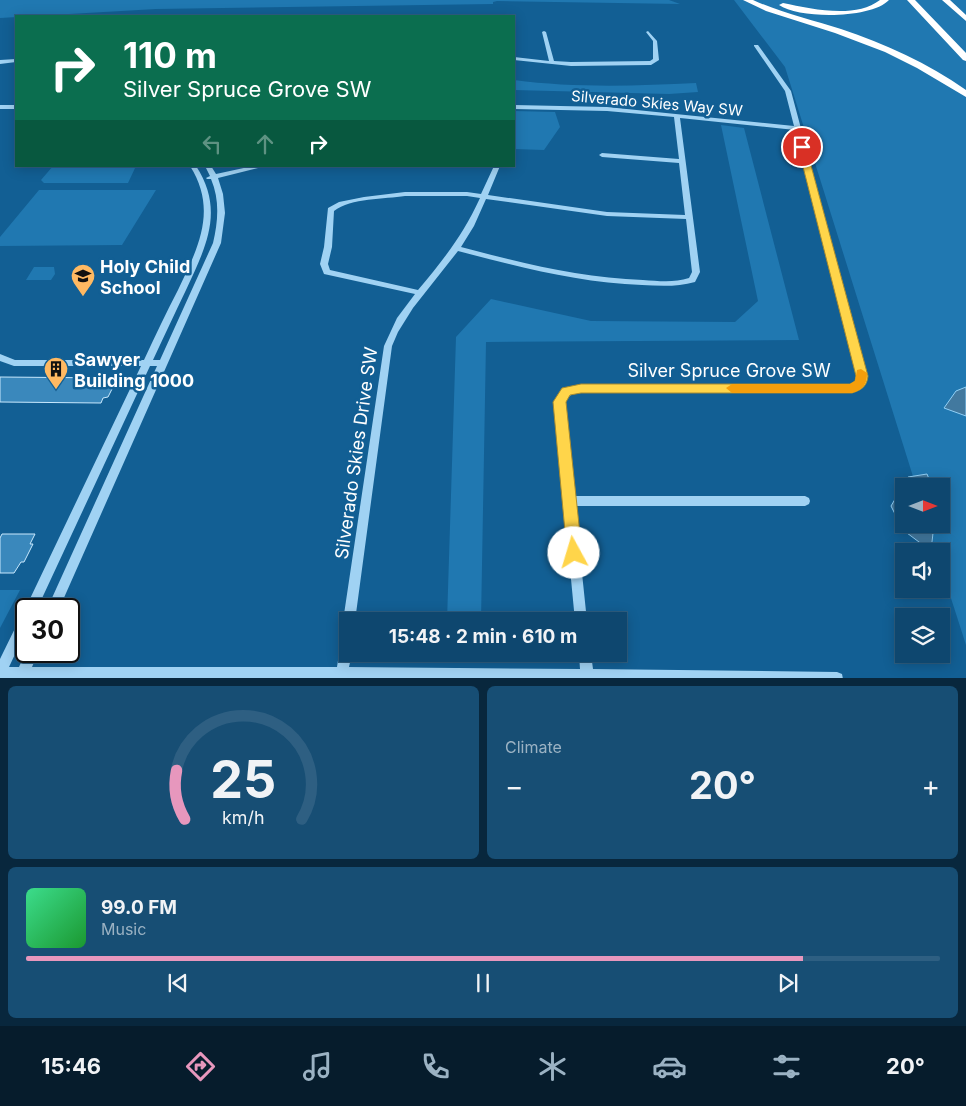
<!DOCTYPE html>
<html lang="en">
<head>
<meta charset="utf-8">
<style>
  body { margin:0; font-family:Inter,sans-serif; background:#174e74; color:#f1f3f6; height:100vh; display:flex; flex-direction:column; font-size:19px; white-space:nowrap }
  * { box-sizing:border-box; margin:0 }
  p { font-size:16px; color:#9bb2c3 }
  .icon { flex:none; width:28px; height:28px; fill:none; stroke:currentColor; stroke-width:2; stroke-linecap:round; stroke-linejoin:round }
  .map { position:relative; height:678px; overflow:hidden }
  .panel { display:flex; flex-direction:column; gap:8px; padding:8px; background:#08273d; flex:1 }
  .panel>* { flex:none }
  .top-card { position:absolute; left:15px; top:15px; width:500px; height:152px; border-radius:0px; box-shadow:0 2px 12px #0003,0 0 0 1px #2e5f82; background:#0b6e4f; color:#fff; overflow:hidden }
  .needle { width:32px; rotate:90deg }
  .buttons { position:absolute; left:895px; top:478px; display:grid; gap:10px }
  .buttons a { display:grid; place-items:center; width:55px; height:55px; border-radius:0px; background:#0e476f; box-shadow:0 2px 12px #0003,0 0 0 1px #2e5f82; font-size:25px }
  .speed { position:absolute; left:15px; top:598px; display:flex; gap:10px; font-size:25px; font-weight:700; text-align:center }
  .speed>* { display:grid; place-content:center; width:65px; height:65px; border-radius:50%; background:#0e476f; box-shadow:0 2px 12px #0003,0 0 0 1px #2e5f82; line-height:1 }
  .speed .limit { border:2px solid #111; border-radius:8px; background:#fff; color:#111 }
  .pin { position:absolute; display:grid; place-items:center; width:42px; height:42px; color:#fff; margin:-21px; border:2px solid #fff; border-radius:50%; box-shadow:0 1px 5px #0007 }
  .me { position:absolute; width:55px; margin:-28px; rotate:354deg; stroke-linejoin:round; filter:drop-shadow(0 0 4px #0008) }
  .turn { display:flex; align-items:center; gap:18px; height:105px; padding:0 25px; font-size:22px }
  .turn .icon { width:65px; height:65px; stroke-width:2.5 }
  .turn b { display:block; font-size:35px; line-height:42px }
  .lanes { display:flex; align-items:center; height:48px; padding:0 25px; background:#0003; justify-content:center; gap:25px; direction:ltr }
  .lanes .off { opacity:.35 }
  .big { font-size:38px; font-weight:700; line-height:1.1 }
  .panel .tile { flex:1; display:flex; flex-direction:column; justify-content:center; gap:8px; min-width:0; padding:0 18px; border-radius:8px; background:#174e74 }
  .panel .dial { align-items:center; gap:0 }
  .dial svg { height:130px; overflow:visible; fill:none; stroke:#2e5f82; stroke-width:7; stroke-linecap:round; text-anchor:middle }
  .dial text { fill:#f1f3f6; stroke:none }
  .song { display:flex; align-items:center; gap:15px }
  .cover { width:60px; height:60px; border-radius:8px; background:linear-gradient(135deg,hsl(150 70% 55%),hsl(130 70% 35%)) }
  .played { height:5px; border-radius:2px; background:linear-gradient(90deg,#e797bd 85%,#2e5f82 85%) }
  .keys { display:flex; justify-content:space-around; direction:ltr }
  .heat { display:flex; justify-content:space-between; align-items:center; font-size:28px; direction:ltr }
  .panel .tiles { flex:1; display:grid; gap:8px; grid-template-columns:1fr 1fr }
  .tile:last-child { grid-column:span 2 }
  .trip { position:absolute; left:339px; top:612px; width:288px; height:50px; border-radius:0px; background:#0e476f; box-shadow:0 2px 12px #0003,0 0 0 1px #2e5f82; font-weight:700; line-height:50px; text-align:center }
  .menu { display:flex; height:80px; justify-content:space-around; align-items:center; background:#061c2c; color:#9bb2c3 }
  .menu .icon { width:35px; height:35px }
  .menu .on { color:#e797bd }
  .menu b { font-size:22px; color:#f1f3f6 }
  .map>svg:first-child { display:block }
</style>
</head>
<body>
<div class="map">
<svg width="966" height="679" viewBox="0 0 966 679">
  <rect width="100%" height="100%" fill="#125f94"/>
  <path fill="#2078b1" d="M0 0H669L680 4 497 1 493 2V4L156 9 0 18Z
    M734 0H966V645L941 567V551H936L928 524H941V486H916L785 67Z
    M514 80C573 88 636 86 696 83L698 92 669 94 514 90Z
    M514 111 555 112 560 127 544 150 514 149Z
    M721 125 744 128 799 340 486 342 481 621H447L456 337 491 299 591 321 735 322 758 301Z
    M53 166H136L128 183H44L41 180Z
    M39 190H156L122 245 0 246V237Z
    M34 267H54L55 274 51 280H26Z
    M0 590H20L0 628Z"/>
  <path fill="#42799f" stroke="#92d0f6" d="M966 387V416L944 408 956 391Z
    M927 474 932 486H904V524H934L931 551 903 530 891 506 908 477Z"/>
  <path fill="#3a88bc" stroke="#c8e8fd" d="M0 377 114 378 112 382 115 383 108 397 103 398 101 403 0 402Z
    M2 534H35L30 544H33L24 562H21L14 573H0V538Z"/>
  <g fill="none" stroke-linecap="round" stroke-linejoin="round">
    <path fill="#a0d2f3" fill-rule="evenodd" d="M544 31 546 32 554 61 571 62 650 61 653 59V41L646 32 648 31 657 41 659 60 651 65 571 66 514 60V57L549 61 542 32Z
      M754 45H758L791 91 867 376C865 385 862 389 853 391L581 392 573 394 566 398 565 406 574 496H805L809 498 810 501 809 504 805 506H575L587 621H575L555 411C555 393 564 387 581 386L851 385 857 381V376L795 130 680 118 700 272 695 282C678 287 660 286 642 285 579 283 519 267 458 251L413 308 398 332 392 346 355 621H348V626L345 625 343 621 384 346 397 318 415 294 324 274 320 264 324 247 328 208 339 202 364 197 405 192H467L481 194 494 166H500L488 195 607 212 685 215 679 163 602 157 599 155 602 153 679 159 674 117 607 111 514 109V105L607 107 794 126 785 91 754 46ZM405 196H467L480 198C463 235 444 259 418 290L330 270 328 264 332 247 334 211C351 198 385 199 405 196ZM486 199 607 216 686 219 692 272 689 278C674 283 658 281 643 280 581 278 521 263 461 247L474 226Z
      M16 59V62L0 64V60Z
      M0 105H16V109H0Z
      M190 166H196C225 210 206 247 186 290 175 313 164 336 153 360H160L213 243C218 222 220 200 211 179H207L206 178 210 176 205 166H211L216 174 253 166H266L218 178 223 194 225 213 221 243 59 609H47L157 366H150L37 609H26V612L25 609 27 605 141 366H14L0 361V354L15 360H144C155 336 166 313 178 290 198 248 218 210 190 166Z
      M26 612V631L9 667H19L26 651H39L32 667H337L342 635 344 631 348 629V654H352L349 667 580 669 579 654H591L593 669 837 672 842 674 843 679H0V659L22 614Z"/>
    <path fill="#fff" fill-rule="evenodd" d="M743 0H753C782 13 812 20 841 29 885 44 928 63 966 90V97L917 68 885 52 835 33 766 11Z
      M880 0H889C871 19 799 19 779 5L783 3C812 9 855 19 880 0Z
      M907 0H915L966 53V61L963 60Z
      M942 0H950L966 15V21Z"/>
  </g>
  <path fill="#ffd54a" stroke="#a68a30" d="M802 145 806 147 868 376C867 386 862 390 852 393H581L570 395 566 402 582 553 580 557 574 559 569 557 567 553 553 402 562 388 581 384H850L855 381 856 376 798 147Z"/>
  <path fill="#f59e0b" d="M861 369 867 373C867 384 864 389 852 393H732L726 388 732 384H850L855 381 857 370Z"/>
  <defs>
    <symbol id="school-pin" viewBox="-11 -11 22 30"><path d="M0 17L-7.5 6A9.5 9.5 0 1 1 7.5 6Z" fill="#ffb962" stroke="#125f94"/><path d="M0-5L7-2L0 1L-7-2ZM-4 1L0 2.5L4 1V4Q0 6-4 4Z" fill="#111"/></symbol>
    <symbol id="building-pin" viewBox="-11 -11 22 30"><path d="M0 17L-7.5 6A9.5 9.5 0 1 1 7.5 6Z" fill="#ffb962" stroke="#125f94"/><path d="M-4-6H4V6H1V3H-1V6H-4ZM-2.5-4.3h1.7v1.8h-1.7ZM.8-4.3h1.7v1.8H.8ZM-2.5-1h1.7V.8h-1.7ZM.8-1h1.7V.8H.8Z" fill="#111"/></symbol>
  </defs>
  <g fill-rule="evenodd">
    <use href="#school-pin" x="69" y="262" width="28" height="38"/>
    <use href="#building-pin" x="42" y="355" width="28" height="38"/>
  </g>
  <g text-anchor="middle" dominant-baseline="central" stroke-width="5" stroke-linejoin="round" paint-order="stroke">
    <g font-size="15" fill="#fff" stroke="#125f94">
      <text transform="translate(657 103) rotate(5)">Silverado Skies Way SW</text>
    </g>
    <g font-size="18" font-weight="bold" fill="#fff" stroke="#125f94" text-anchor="start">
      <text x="100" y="266">Holy Child<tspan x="100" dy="21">School</tspan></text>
      <text x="74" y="359">Sawyer<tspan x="74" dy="21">Building 1000</tspan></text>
    </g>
    <g font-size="18" fill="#fff" stroke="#125f94">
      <text x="729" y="370">Silver Spruce Grove SW</text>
      <text transform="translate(356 453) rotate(-82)">Silverado Skies Drive SW</text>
    </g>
  </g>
</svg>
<div class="buttons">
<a><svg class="needle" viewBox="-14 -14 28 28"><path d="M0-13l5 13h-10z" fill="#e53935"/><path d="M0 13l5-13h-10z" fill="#9bb2c3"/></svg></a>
<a><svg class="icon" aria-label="sound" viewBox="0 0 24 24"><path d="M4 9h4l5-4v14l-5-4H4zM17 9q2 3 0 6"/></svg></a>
<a><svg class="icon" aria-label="layers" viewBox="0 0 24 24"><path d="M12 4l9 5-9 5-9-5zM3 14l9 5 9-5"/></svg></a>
</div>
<div class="speed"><div class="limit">30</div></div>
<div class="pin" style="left:802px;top:147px;background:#d93025"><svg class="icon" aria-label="arrive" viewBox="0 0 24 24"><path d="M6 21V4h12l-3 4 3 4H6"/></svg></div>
<svg class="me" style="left:574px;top:553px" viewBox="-20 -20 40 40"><circle r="19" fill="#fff"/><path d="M0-13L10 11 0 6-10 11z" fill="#ffd54a"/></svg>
<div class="trip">15:48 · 2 min · 610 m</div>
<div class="top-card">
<div class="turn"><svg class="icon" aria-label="right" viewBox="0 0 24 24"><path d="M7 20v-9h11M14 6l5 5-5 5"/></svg><div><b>110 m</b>Silver Spruce Grove SW</div></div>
<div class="lanes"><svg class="icon off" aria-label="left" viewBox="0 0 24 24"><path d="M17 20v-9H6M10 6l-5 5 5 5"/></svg><svg class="icon off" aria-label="ahead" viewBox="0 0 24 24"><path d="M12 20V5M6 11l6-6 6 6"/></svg><svg class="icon" aria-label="right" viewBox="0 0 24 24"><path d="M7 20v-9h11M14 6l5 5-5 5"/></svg></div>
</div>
</div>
<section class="panel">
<div class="tiles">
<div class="tile dial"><svg viewBox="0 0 100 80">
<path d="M14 69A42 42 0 1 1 86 69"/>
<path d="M14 69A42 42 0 0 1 9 39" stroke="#e797bd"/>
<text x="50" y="56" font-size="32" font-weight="700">25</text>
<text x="50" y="72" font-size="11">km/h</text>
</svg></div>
<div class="tile"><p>Climate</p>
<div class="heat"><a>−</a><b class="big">20°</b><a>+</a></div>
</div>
<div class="tile">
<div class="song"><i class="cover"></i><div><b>99.0 FM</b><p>Music</p></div></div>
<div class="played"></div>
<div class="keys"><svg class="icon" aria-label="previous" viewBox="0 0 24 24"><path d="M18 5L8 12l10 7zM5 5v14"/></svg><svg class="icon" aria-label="pause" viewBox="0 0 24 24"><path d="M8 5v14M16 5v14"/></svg><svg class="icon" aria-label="next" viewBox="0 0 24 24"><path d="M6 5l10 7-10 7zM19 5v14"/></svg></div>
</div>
</div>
</section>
<nav class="menu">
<b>15:46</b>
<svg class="icon on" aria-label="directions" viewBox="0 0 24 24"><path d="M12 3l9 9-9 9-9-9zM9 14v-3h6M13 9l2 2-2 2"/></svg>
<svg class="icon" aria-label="music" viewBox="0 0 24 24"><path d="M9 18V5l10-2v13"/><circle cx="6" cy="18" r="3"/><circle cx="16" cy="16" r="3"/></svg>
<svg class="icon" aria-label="phone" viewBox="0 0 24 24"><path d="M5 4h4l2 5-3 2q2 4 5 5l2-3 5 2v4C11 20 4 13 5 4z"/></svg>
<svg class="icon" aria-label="climate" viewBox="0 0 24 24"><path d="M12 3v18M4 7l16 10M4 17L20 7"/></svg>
<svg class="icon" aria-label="car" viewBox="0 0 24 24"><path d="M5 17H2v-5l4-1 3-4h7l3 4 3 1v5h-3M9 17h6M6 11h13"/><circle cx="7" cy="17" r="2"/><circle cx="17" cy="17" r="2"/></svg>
<svg class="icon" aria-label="filters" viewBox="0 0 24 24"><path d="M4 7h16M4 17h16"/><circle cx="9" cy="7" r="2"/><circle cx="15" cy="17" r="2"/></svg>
<b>20°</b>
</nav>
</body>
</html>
